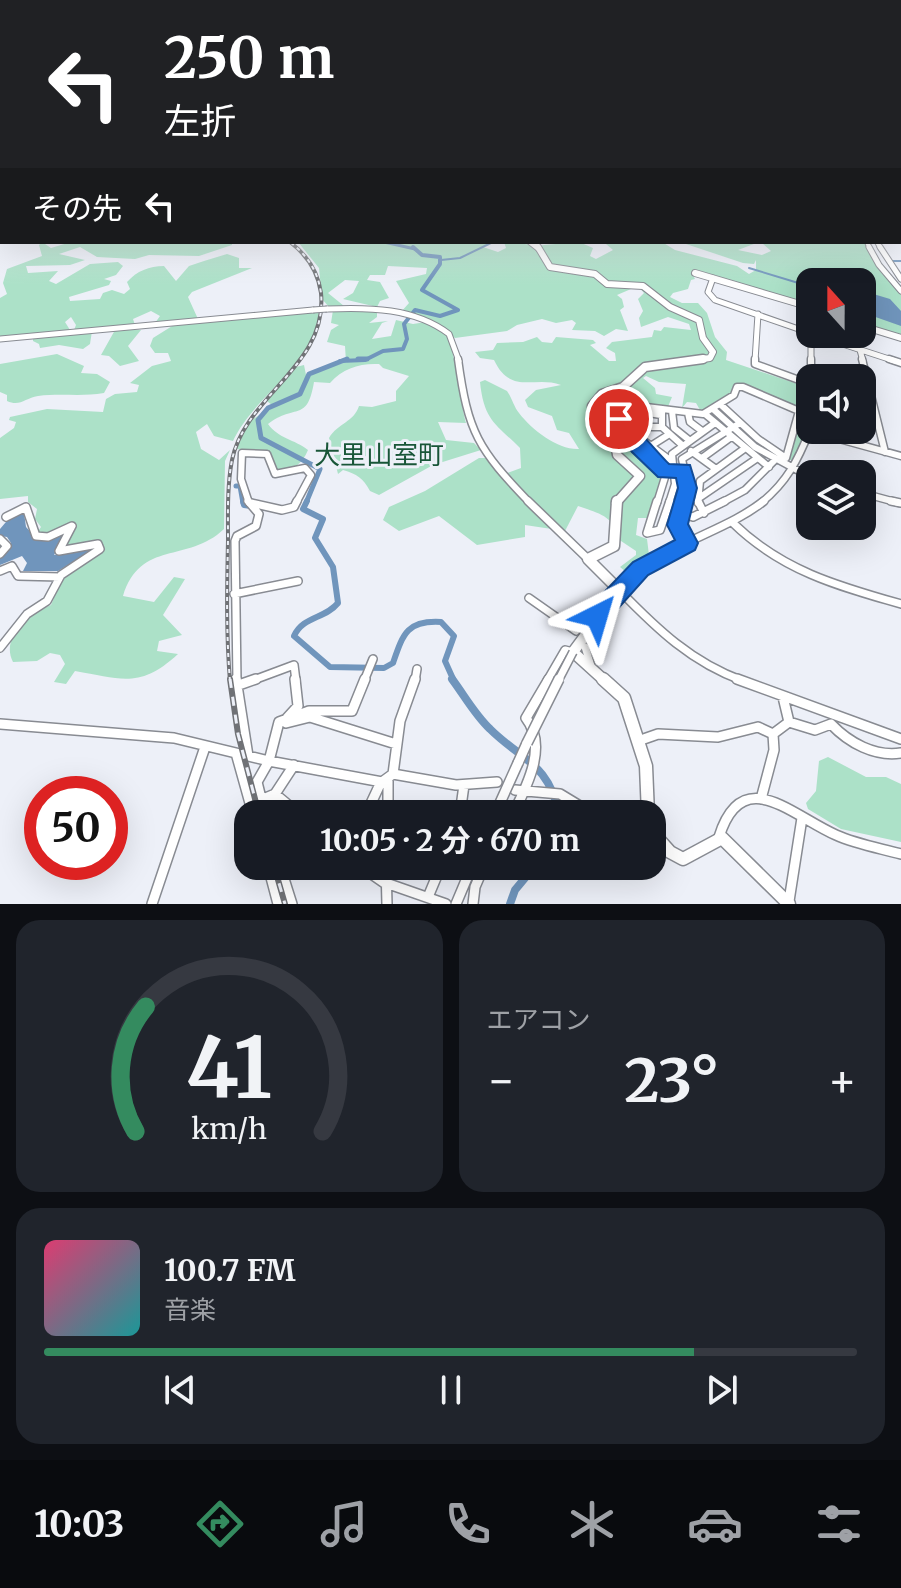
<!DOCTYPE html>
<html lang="ja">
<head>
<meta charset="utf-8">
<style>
  body { margin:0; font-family:Merriweather,"Noto Sans JP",serif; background:#20242c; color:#f1f3f6; height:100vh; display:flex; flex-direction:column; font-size:30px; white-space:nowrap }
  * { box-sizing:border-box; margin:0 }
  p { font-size:26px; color:#9ea1a6 }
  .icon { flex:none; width:44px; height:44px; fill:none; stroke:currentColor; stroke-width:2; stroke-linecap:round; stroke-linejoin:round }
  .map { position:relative; height:904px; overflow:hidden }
  .sheet { display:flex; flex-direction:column; gap:16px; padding:16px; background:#0d0f14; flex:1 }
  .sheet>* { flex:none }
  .guide { position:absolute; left:0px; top:0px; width:902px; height:244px; box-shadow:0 8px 32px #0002; background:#202124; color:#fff; overflow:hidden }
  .needle { width:52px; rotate:339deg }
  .fabs { position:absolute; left:796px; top:268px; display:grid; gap:16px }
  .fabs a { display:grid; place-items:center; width:80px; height:80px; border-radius:16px; background:#171b24; box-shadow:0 8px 32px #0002; font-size:40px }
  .speed { position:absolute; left:24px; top:776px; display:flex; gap:16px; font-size:40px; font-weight:700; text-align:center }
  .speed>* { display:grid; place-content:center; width:104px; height:104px; border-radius:50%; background:#171b24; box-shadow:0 8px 32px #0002; line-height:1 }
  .speed .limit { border:12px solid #d22; background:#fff; color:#111 }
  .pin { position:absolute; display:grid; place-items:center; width:68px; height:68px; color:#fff; margin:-34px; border:4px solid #fff; border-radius:50%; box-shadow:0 2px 8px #0007 }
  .me { position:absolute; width:88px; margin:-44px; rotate:40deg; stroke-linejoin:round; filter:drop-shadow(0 0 6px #0008) }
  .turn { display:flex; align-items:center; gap:28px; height:168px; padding:0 32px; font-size:36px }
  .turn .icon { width:104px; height:104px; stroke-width:2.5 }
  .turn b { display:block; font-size:56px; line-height:68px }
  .then { display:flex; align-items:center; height:76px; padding:0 32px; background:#0003; gap:16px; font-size:30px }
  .big { font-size:60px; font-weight:700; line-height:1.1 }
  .sheet .widget { flex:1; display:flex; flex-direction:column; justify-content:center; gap:12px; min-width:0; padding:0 28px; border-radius:24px; background:#20242c }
  .sheet .dial { align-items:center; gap:0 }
  .dial svg { height:208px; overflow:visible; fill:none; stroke:#363941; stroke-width:7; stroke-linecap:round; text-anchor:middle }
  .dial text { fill:#f1f3f6; stroke:none }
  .song { display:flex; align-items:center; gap:24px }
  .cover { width:96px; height:96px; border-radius:12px; background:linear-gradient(135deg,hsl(340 70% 55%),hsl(180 70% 35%)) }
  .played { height:8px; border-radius:4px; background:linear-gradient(90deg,#348b5f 80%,#363941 80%) }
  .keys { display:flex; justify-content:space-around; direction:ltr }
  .heat { display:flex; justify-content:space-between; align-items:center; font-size:44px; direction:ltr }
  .sheet .tiles { flex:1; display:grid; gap:16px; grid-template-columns:1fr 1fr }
  .widget:last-child { grid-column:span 2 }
  .trip { position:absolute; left:234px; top:800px; width:432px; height:80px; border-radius:24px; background:#171b24; box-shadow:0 8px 32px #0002; font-weight:700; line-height:80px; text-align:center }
  .dock { display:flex; height:128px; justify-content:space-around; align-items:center; background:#090b0e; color:#9ea1a6 }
  .dock .icon { width:56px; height:56px }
  .dock .selected { color:#348b5f }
  .dock b { font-size:36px; color:#f1f3f6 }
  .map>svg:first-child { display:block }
</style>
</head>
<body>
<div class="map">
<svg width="901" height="904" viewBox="0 0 901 904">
  <rect width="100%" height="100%" fill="#edf0f8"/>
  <path fill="#ace1c8" d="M42 242 51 248 71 242H232V245L199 256 149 255 135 259 97 257 80 247 59 254 85 260 70 265 26 266 28 273 58 271 49 281 56 284 90 264 118 262 123 266 116 275 104 279 111 281 109 285 69 297 70 301 100 299 103 293 112 290 124 294 130 289 127 282C137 271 149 266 164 266L176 281 189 266 204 261 227 254 239 258V268H252L192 292 188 297 198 319 155 323 160 316 151 311 133 319 135 325 74 330 76 325 71 317 65 322 70 330 0 337V298L7 294 3 283 7 269 42 256 39 245Z
    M298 242H492L483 247 498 252 506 248 504 242 535 245 547 267 539 246 544 245 579 242 593 248 590 256 596 259 613 250 606 244 608 242H662L675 250 737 266 749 274 756 270V260L754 264 743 263 680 242H759L738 250 762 255 771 251 761 242H864L875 263 901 294V335L862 323V282H810V305L744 284 693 275 695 279 691 280 688 289 673 293 670 297 682 303H698L707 313 715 337 727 352 726 360 807 387V429L793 460C773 460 749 442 738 426L787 459 799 428 802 401 799 410 744 385 708 409 700 410 696 403 687 402 682 408 686 384 659 382 646 376 643 378 655 388 656 394 672 397 667 409 599 406 598 410 617 417 633 450 643 452 664 472 649 518H638L636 535 647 539 649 555 626 572 620 567 636 555V551L618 539C615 516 598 513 578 506L565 531 525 525V537L477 545 439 516 399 531 383 520 389 507 425 491 479 458H487L502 475 521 468 520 448C496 424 484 421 480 382L485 380 507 391C512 398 514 407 519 413 532 430 558 450 579 449L569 433 557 430 552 416 528 407 525 400 536 390 561 385C535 375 511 396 494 360L480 358 475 352 493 350 497 343 523 342 537 337 542 342 552 343 556 337 593 340 596 343 590 345 609 361H616L615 353 606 348 612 342 652 337 654 330 661 331 664 327 691 330 689 324 668 317 641 327 639 318 643 311 638 299 644 293 638 286 617 295 622 299 624 307 620 310 628 331 616 329 604 336 595 331 572 330 576 323 572 320 556 323 542 319 517 325 507 331 455 338 439 325 401 312 409 303 396 281 426 274 427 268 388 266 385 275H370L367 280 380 282 389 298 380 301 377 307 343 299 353 293 359 281 345 280 328 293 344 306 329 307 322 299 319 268Z
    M333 310 377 311V317L369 323 388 321 382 323 372 339 391 336 396 320 413 324 426 322C432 326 442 330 447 336 454 344 461 406 466 423L438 422 446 440 474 443 481 450 433 465 379 495 370 491C363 478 357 474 343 470L338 474 329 438C338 423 354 422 359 406L372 407 396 401V391L409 376 383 368 379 364C360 363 343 368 330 383L314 382C307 423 296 403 268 424 279 439 294 439 308 450 302 464 294 470 278 471L271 453 236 449 250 421 273 406 267 401 296 367 304 365 306 375 346 362 345 346 327 342 331 330 339 325 331 323Z
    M319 311C315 365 255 394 233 441L214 436 207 424 196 432 201 449 219 460 230 450 225 461 224 529C187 564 141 539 123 596L154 602 174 577 185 579 163 615 182 635 159 641 157 651 178 654C140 689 122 679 75 671L66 684 54 682 65 664 60 655 50 653 37 661 13 662C0 637 30 614 51 605L63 576 104 550 98 540 65 547 74 524 47 535 37 533 41 527 35 519 37 509 28 502V496L0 499V438L14 428 16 422 9 420 10 417 47 409 103 412 106 399 115 394 137 392 139 385 130 383 152 366 171 361 168 353H155L150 346 153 338 177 323Z
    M132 329 141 330 128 346 139 361 120 366 109 356 101 355 115 330Z
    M92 331 90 344 83 349 59 345 40 348 39 344 33 341V337Z
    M57 354 84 366 81 373 97 374 110 382 104 393C81 397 61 393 38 396 25 398 20 407 7 401V395L0 392V364Z
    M828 757 866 777H886L901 784V842L841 829 808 809 806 803 816 791 819 761Z"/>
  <path fill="#7095bc" d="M870 293 890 299 901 311V326L867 314 863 298Z
    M24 513 26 527 38 540 67 532 54 555 93 547V550L58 571H23L27 563 22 556 0 565V558L11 543 7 537 0 536V529L11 516Z"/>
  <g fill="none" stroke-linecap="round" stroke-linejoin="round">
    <path stroke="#7095bc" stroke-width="2" d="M441 260 460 258 493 242
      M892 261H901
      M749 268 805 285"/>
    <path stroke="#7095bc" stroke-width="3" d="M384 242 415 249"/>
    <path stroke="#7095bc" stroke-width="4" d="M340 361 365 360 383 351 403 349 407 339 404 324 415 310 440 316 458 310 422 290 440 264V257L422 255 413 247"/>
    <path stroke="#7095bc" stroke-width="5" d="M358 359H367
      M236 486H240L243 503
      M306 503 320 469 261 438 258 420 268 408 300 394 309 374 347 359"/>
    <path stroke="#7095bc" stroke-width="6" d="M243 501 244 505 251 506
      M307 501 303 509 323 519 315 538 333 567 338 603C325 619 303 616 294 636L330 667 384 668 393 663C403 634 407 620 441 622L454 636 445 661 454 681"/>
    <path stroke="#7095bc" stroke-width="8" d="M452 679C464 695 475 715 490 729 521 760 549 763 559 814
      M510 904 515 890 535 866"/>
    <defs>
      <path id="minor-far4" d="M867 242 870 249
        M877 242 881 249"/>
      <path id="minor-far3" d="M869 247 879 265 901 291
        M880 247 901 279
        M713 278 708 292 715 300 810 333
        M327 309C369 307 415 308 449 334L459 361
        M811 334V361
        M812 334 895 361
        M0 339 313 310
        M860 350 863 361
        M755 361 758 314"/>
      <path id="minor-far2" d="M458 359C468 433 478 449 530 503
        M755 359V364L810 384
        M811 359V378
        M862 359 885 452
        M889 359 901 363
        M713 409 755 447 810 477
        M662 410V427L682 445
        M672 411 674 428 689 440
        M688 413 690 422 702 431
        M618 414 638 406 703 414 734 395 737 387H743L799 411 786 458 758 439 720 404
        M618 414 633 440 666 474 657 503
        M705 414 769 467
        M625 416 642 412 661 415
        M628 417 643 440 670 460
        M634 427H662
        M810 431 901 456
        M649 447 668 435
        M691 451 716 469
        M702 458 731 437
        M862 493 899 503
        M699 498 756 459
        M249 503 241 479 242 453 267 454 275 474 305 468 311 475 296 503
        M669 503 675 484 672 454 715 423
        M684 503 688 488 682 459 740 423
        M698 503 700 481 744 449
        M721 503 745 490 775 460
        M761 503C787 482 798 460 810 430"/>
      <path id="minor-far1" d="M528 501 588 559
        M657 501 647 533 660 530 670 501
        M684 501 677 527 688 543
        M698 501 704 513
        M891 501 901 503
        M251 503 282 510 294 507 297 501
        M681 513 693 517 725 501
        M733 523C781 570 837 586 901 604
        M0 539 7 546 0 554
        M0 571 12 566 18 576 60 577
        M234 594 298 581
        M529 598 576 631
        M585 647 591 666
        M0 648 27 614 47 601 61 575 100 549 98 544 59 551 72 526 48 537 36 536 26 507 6 517
        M237 681 235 541 237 536 256 526 259 514 248 501
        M251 681 294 665 296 681
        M364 681 373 659
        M415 681 417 669
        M547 681 565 650 573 652
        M743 681C691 662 657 629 619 590 635 576 651 563 669 552 701 534 736 523 764 501"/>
      <path id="minor" d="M236 679 248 756
        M737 679 901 739
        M236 686 256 679
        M783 697 789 722
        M287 718 298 706 295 679
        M789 722 815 730 831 724C849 743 875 757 901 753
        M286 723 310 717 396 744
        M0 724 174 738 269 761 382 782 393 774 400 721 415 679
        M638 741 658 734 718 737 758 727 773 734
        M236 753 253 814
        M518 763 527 743
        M393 774 456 785 497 782
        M388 779V814
        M515 790 560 794 593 814
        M275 794 299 814
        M761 799 774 750 773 734 789 722
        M261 800 275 794 294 765
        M265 814 257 782 269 761 279 722 309 711H352L365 679
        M366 814 381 782
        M460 814 464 785
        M513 814C527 786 548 746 526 718L549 679
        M719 837C742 763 791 815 836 835 856 844 879 848 901 854
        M268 866 278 904
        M280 866 292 904
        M360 866 386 884
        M386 866 387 904
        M386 883 446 904
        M428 897 441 866
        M789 901 802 818
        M152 904 205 747
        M456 904 472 866
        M473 904 475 887 484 866"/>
      <path id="major-far4" d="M530 242 539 249"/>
      <path id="major-far3" d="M538 247 550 267 595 274 607 284 643 286 670 307 699 320 703 338 713 352 710 358 688 361
        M695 273 810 307
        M862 326 901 338"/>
      <path id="major-far2" d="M616 503 640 476 617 455 614 436 595 415 592 406 602 394 623 387 645 367 703 359"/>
      <path id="major-far1" d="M605 681 573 652 619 590 588 559 614 546 617 501"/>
      <path id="major" d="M603 679 624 698 646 766 648 814
        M652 832 670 852 683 859 722 838 789 904"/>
    </defs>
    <use href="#minor-far4" stroke="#888b92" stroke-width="6"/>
    <use href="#minor-far3" stroke="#888b92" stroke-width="7"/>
    <use href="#minor-far2" stroke="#888b92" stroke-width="9"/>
    <use href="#minor-far1" stroke="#888b92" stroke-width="10"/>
    <use href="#minor" stroke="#888b92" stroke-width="12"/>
    <use href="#major-far4" stroke="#888b92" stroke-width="7"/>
    <use href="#major-far3" stroke="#888b92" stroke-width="8"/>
    <use href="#major-far2" stroke="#888b92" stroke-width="11"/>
    <use href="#major-far1" stroke="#888b92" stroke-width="13"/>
    <use href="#major" stroke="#888b92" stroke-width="15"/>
    <use href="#minor-far4" stroke="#fff" stroke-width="4"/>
    <use href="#minor-far3" stroke="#fff" stroke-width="5"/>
    <use href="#minor-far2" stroke="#fff" stroke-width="6"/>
    <use href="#minor-far1" stroke="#fff" stroke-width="7"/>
    <use href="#minor" stroke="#fff" stroke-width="9"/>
    <use href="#major-far4" stroke="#fff" stroke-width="5"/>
    <use href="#major-far3" stroke="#fff" stroke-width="6"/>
    <use href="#major-far2" stroke="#fff" stroke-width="8"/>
    <use href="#major-far1" stroke="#fff" stroke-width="10"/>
    <use href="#major" stroke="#fff" stroke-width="12"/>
    <defs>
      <path id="rail-far1" d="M230 681C226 634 227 587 228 540 228 514 227 486 232 460 246 394 328 366 321 293 318 271 307 255 290 242"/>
      <path id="rail" d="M230 679 238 734 259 814
        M274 866 285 904"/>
    </defs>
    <use href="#rail-far1" stroke="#707276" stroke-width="4"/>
    <use href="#rail" stroke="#707276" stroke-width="6"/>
    <use href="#rail-far1" stroke="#edf0f8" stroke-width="2" stroke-dasharray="4" stroke-linecap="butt"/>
    <use href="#rail" stroke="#edf0f8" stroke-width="3" stroke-dasharray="9" stroke-linecap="butt"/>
    <defs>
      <path id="minor-bridge-far2" d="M313 310 327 309"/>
      <path id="minor-bridge-far1" d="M558 681 573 652"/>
      <path id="minor-bridge" d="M527 743 559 679
        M495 814 518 763"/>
    </defs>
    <use href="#minor-bridge-far2" stroke="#888b92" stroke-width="7" stroke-linecap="butt"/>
    <use href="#minor-bridge-far1" stroke="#888b92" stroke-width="10" stroke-linecap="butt"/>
    <use href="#minor-bridge" stroke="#888b92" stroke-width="12" stroke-linecap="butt"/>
    <use href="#minor-bridge-far2" stroke="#fff" stroke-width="5"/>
    <use href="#minor-bridge-far1" stroke="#fff" stroke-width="7"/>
    <use href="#minor-bridge" stroke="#fff" stroke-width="9"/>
  </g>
  <linearGradient id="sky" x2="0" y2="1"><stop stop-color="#78a8d6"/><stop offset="0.55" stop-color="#f7f8fc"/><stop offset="1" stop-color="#f7f8fc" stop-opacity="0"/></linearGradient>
  <rect width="901" height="285" fill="url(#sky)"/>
  <path fill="#1a73e8" stroke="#114b97" stroke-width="2" d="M619 413C627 415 658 454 669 464L690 465 697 488 688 524 698 543 695 550 648 575 605 623 597 627 589 623 586 616 589 608 633 562 675 540 667 525 678 488 676 478 658 477 632 452 610 419Z"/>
  <g text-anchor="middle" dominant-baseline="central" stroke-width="6" stroke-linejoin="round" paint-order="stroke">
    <g font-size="26" fill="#195638" stroke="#edf0f8">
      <text x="379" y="454">大里山室町</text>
    </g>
  </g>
</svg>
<div class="fabs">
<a><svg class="needle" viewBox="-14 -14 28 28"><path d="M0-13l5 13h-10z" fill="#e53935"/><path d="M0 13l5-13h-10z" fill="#9ea1a6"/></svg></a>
<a><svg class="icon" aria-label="sound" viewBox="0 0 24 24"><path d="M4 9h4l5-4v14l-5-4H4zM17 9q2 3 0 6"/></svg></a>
<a><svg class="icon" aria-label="layers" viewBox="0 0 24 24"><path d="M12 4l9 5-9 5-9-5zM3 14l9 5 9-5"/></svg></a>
</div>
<div class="speed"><div class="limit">50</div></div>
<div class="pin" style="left:619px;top:419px;background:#d93025"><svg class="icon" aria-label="arrive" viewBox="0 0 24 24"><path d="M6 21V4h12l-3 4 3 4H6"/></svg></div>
<svg class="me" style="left:597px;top:616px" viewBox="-20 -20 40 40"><path d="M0-17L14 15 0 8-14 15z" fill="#1a73e8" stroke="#fff" stroke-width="4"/></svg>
<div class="trip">10:05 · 2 分 · 670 m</div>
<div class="guide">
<div class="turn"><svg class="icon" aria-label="left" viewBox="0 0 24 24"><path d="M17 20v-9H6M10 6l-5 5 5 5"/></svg><div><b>250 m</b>左折</div></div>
<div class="then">その先<svg class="icon" aria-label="left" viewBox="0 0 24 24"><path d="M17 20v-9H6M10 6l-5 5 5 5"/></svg></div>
</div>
</div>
<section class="sheet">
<div class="tiles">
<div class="widget dial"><svg viewBox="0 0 100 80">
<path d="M14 69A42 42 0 1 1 86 69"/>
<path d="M14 69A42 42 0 0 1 18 21" stroke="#348b5f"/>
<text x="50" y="56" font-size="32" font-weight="700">41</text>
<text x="50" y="72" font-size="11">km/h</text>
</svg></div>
<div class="widget"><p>エアコン</p>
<div class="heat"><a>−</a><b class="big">23°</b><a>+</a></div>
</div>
<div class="widget">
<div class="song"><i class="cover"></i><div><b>100.7 FM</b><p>音楽</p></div></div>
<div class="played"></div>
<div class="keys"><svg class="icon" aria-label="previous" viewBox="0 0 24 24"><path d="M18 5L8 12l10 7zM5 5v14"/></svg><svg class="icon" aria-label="pause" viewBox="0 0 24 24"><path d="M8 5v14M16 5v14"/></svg><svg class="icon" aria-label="next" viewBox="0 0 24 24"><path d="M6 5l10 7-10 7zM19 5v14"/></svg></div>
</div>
</div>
</section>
<nav class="dock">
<b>10:03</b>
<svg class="icon selected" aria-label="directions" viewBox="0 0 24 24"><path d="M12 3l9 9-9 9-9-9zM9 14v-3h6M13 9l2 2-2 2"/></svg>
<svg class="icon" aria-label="music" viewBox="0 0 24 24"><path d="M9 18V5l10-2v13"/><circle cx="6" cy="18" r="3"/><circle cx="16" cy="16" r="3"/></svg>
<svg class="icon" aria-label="phone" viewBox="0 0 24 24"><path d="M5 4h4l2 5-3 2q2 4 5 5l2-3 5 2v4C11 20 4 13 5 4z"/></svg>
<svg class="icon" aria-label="climate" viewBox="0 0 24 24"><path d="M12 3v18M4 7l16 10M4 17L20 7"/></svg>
<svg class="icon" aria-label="car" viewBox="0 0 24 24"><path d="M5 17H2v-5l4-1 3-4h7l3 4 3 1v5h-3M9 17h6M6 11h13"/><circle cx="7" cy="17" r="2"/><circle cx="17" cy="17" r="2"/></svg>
<svg class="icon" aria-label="filters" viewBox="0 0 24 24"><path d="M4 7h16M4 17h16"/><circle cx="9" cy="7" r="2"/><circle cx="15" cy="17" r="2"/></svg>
</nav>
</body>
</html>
